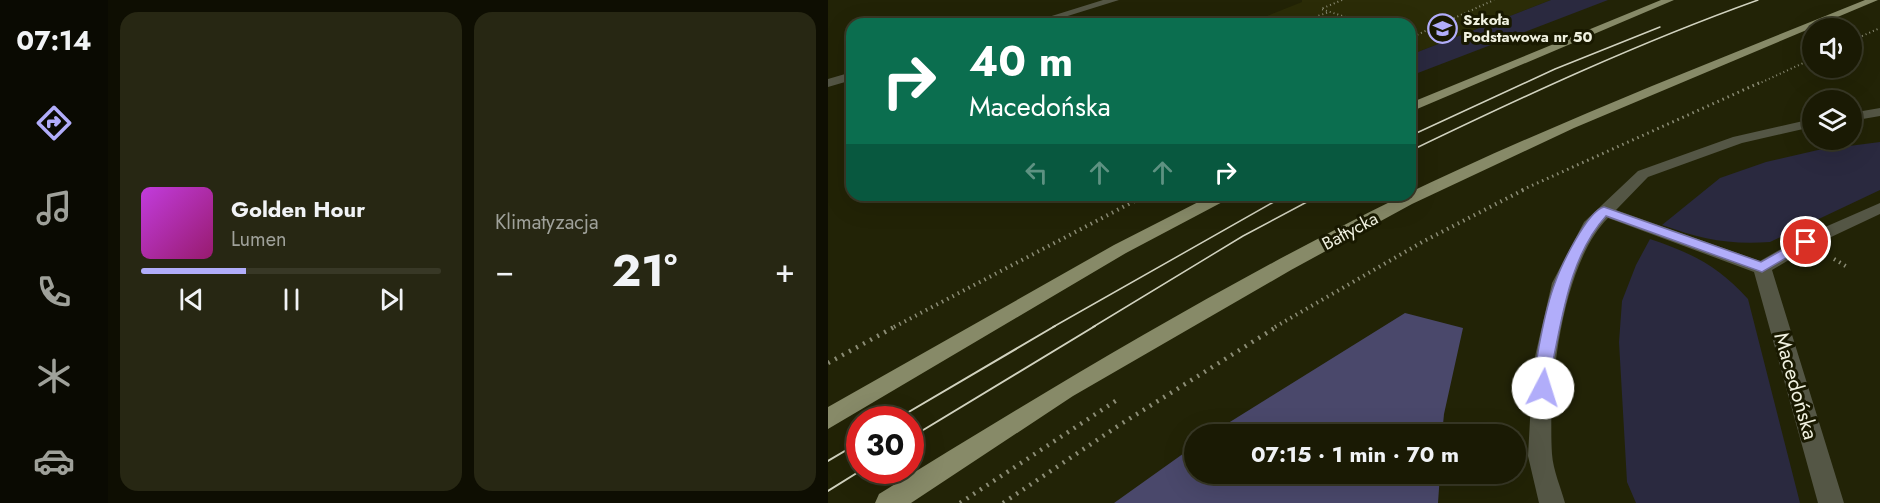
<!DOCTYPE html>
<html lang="pl">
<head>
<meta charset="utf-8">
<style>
  body { margin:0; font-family:Jost,sans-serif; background:#272713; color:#f1f3f6; height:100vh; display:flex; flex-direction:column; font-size:22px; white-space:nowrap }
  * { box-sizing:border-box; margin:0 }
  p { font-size:20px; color:#9fa19a }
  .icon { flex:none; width:33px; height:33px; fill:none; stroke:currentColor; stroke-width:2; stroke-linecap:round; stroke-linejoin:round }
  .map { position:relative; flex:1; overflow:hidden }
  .sheet { display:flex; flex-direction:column; gap:12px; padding:12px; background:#0e0e02; width:720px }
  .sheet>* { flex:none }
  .guide { position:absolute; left:18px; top:18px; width:570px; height:183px; border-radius:18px; box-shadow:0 6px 24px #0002,0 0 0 2px #383826; background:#0b6e4f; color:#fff; overflow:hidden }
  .fabs { position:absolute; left:974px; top:18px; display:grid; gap:12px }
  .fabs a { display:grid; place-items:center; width:60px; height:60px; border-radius:50%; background:#1a1a04; box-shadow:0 6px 24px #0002,0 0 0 2px #383826; font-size:30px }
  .speed { position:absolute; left:18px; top:406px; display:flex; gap:12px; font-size:30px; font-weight:700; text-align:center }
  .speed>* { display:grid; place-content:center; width:78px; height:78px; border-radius:50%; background:#1a1a04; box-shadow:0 6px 24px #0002,0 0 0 2px #383826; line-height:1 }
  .speed .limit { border:9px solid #d22; background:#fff; color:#111 }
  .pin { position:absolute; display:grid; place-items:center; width:51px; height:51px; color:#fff; margin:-26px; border:3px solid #fff; border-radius:50%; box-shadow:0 2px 6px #0007 }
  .me { position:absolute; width:66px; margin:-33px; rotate:5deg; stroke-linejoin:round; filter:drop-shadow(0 0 4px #0008) }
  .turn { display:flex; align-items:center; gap:21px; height:126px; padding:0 24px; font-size:27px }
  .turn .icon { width:78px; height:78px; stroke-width:2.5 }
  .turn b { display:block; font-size:42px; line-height:51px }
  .lanes { display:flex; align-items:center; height:57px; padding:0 24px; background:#0003; justify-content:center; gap:30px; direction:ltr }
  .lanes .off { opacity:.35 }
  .big { font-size:45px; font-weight:700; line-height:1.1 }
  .sheet .tile { flex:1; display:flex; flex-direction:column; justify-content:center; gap:9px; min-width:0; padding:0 21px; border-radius:18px; background:#272713 }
  .song { display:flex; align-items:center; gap:18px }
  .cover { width:72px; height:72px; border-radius:9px; background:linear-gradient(135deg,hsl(290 70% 55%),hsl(320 70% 35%)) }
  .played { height:6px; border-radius:3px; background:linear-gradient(90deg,#b1adfa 35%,#383826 35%) }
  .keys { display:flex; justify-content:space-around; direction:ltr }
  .heat { display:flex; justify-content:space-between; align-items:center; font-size:33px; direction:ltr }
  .sheet .tiles { flex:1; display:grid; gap:12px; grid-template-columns:repeat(2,1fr) }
  .trip { position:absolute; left:356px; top:424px; width:342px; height:60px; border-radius:30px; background:#1a1a04; box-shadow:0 6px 24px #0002,0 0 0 2px #383826; font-weight:700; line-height:60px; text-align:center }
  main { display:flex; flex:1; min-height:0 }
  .menu { display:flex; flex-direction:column; width:108px; justify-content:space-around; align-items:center; background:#0a0a02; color:#9fa19a }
  .menu .icon { width:42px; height:42px }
  .menu .active { color:#b1adfa }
  .menu b { font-size:27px; color:#f1f3f6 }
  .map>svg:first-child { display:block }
</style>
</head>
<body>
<main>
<nav class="menu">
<b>07:14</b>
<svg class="icon active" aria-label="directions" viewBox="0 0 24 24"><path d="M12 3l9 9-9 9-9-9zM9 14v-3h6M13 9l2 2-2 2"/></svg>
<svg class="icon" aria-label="music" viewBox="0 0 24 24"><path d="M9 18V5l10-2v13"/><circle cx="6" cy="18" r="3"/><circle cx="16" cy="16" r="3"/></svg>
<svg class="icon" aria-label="phone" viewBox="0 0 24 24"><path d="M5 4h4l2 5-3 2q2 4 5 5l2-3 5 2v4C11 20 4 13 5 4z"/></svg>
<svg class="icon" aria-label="climate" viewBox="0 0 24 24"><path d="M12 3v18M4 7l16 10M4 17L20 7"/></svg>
<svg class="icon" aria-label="car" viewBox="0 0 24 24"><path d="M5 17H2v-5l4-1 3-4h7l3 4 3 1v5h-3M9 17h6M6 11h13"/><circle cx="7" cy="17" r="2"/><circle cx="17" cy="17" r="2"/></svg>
</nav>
<section class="sheet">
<div class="tiles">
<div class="tile">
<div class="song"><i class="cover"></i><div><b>Golden Hour</b><p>Lumen</p></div></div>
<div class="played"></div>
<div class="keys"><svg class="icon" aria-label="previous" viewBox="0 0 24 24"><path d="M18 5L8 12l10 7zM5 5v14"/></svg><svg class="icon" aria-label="pause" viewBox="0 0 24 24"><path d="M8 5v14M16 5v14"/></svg><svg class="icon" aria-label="next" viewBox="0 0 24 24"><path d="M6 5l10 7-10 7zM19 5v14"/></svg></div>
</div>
<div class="tile"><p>Klimatyzacja</p>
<div class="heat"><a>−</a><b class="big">21°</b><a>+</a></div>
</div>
</div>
</section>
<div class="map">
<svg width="1052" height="503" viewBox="0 0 1052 503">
  <rect width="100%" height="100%" fill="#222306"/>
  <path fill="#2b2c07" d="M474 0H723L582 55V24H419L474 2Z"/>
  <path fill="#2a293f" d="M723 0H780L582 76V55Z
    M1052 142V190L942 242C900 245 873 239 834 225L892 178 938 162 990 150Z
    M822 239C864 253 890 266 920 299L972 503H808L799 482 791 342 794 301 808 265Z"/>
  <path fill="#4a486b" d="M577 313 635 328 616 414 614 435H381Z
    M366 446V474H612L610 503H286Z"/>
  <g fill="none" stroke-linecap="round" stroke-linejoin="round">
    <path stroke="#8b8c75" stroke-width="2" stroke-dasharray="1 3" stroke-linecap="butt" d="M514 0 493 9 539 24
      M468 24 501 12
      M582 38 666 0
      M1023 41 1052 28
      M930 84 984 59"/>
    <path stroke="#8b8c75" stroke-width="3" stroke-dasharray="1.5 4" stroke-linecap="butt" d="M694 190 933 82"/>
    <path stroke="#8b8c75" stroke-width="4" stroke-dasharray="1.5 4.5" stroke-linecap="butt" d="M1006 259 1021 268
      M66 327 318 195
      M447 327 596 241 697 189"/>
    <path stroke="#8b8c75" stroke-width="4.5" stroke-dasharray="2 6" stroke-linecap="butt" d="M0 363 68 326
      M132 503 289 400
      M175 503 293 424 450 326"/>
    <path fill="#545645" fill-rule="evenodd" d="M275 0H291L214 24H198Z
      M24 72V80L0 87V79Z
      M1052 108V116L1023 121V113Z
      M984 119V127L914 143 820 177 788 210 932 261 972 238 1052 203V214L984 246 944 270 1016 503H990L926 272 780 218C733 265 720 390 724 454 725 470 733 488 737 503H711L700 456 705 365 724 283 756 222 810 171 905 137Z"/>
    <path fill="#878a68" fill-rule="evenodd" d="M833 0H846L582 112V103Z
      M1037 0H1050L746 128 584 204 463 270 245 396 83 503H47L51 494C221 389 393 285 572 197 721 125 881 63 1037 0Z
      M384 195H404L402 198 298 253 0 429V407L286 245Z"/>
    <path stroke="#d1d2bf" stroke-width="1.5" d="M582 136 727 69 832 27
      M582 151C696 96 810 43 930 0
      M225 327 458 195
      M265 327 415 236 492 195"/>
    <path stroke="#d1d2bf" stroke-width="2" d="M67 420 227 326
      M82 438 267 326
      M0 461 32 442
      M0 491 32 471"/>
  </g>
  <path fill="#b1adfa" stroke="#7370a2" stroke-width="1.5" d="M776 207 933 262 974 239 978 238 985 242 934 272 778 216C744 254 736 307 726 356 723 368 726 382 721 392L715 394 709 392C701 378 720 301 727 283 733 266 759 211 776 207Z"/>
  <defs>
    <symbol id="school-ring" viewBox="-11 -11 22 22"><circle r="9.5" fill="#191900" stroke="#b1adfa" stroke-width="1.5"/><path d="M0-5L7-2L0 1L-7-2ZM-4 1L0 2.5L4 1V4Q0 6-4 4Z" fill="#b1adfa"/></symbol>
  </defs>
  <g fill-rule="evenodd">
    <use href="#school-ring" x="598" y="12" width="33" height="33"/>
  </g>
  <g text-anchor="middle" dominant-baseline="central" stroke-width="6" stroke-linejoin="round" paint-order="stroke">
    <g font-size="15" font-weight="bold" fill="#f0f1e0" stroke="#191900" text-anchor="start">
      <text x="635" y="20">Szkoła<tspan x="635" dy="17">Podstawowa nr 50</tspan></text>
    </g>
    <g font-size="18" fill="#f0f1e0" stroke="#191900">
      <text transform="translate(522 231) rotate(-28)">Bałtycka</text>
    </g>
    <g font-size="21" fill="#f0f1e0" stroke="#191900">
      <text transform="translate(968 386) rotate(74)">Macedońska</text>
    </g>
  </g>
</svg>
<div class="fabs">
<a><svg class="icon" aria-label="sound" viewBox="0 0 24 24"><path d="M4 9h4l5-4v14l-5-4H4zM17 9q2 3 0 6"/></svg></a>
<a><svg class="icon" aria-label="layers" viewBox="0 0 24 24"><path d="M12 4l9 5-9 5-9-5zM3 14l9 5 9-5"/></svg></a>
</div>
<div class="speed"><div class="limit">30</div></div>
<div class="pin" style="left:978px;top:242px;background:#d93025"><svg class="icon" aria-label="arrive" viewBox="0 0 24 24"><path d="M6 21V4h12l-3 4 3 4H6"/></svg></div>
<svg class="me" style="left:715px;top:388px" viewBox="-20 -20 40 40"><circle r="19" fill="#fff"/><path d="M0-13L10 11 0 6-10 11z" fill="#b1adfa"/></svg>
<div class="trip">07:15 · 1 min · 70 m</div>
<div class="guide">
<div class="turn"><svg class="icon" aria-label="right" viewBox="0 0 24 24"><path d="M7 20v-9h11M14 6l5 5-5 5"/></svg><div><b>40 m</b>Macedońska</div></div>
<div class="lanes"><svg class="icon off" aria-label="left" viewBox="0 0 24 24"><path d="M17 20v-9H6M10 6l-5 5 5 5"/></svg><svg class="icon off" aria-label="ahead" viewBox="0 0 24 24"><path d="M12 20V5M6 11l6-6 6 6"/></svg><svg class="icon off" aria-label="ahead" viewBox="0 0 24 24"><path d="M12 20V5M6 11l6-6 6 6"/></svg><svg class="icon" aria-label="right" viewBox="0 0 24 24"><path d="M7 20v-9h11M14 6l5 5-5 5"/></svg></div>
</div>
</div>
</main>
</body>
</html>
